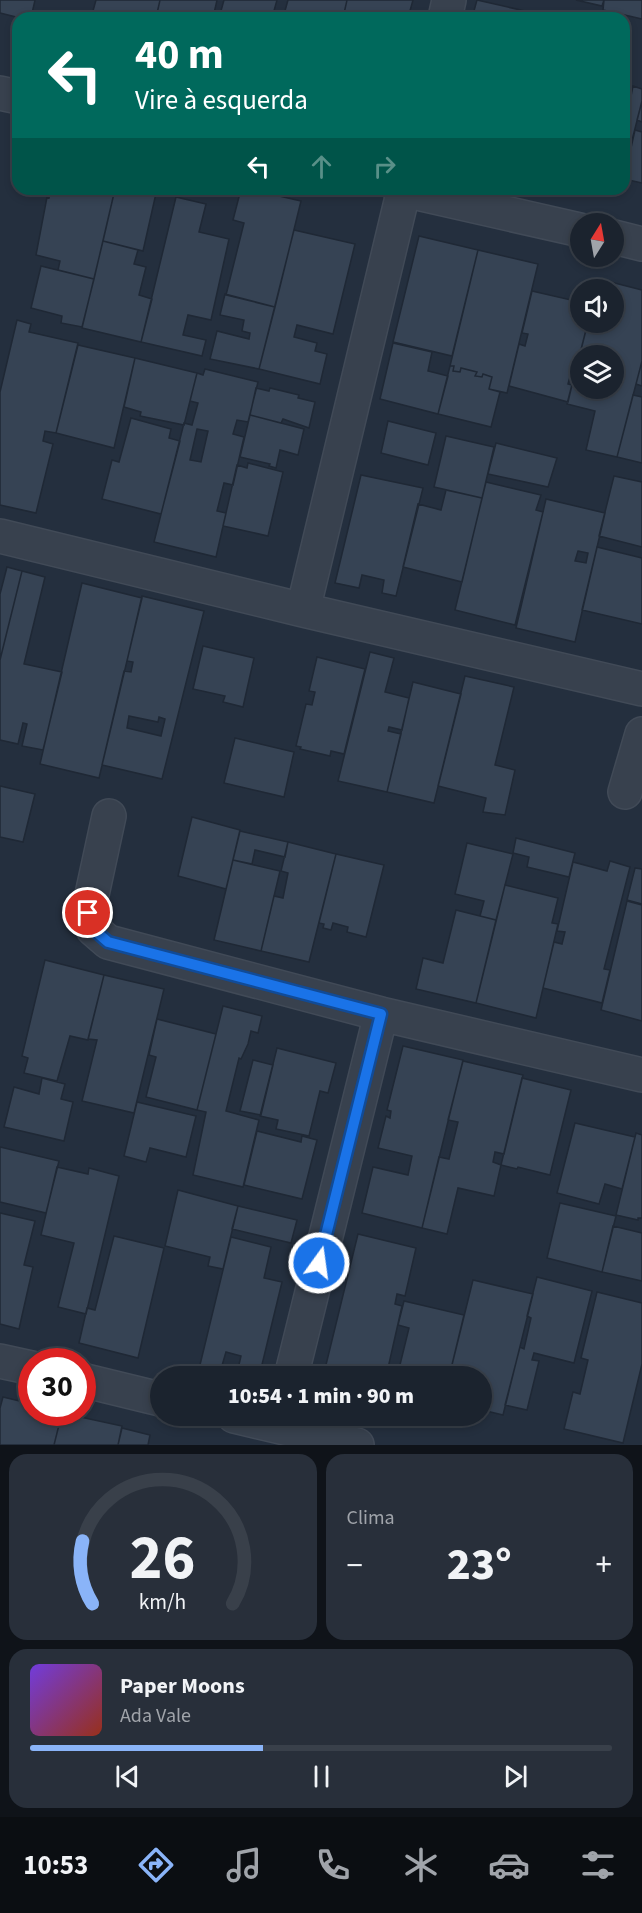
<!DOCTYPE html>
<html lang="pt">
<head>
<meta charset="utf-8">
<style>
  body { margin:0; font-family:"Source Sans 3",sans-serif; background:#282f3a; color:#f1f3f6; height:100vh; display:flex; flex-direction:column; font-size:22px; white-space:nowrap }
  * { box-sizing:border-box; margin:0 }
  p { font-size:20px; color:#a0a4aa }
  .icon { flex:none; width:33px; height:33px; fill:none; stroke:currentColor; stroke-width:2; stroke-linecap:round; stroke-linejoin:round }
  .map { position:relative; height:1445px; overflow:hidden }
  .details { display:flex; flex-direction:column; gap:9px; padding:9px; background:#0f1319; flex:1 }
  .details>* { flex:none }
  .guide { position:absolute; left:12px; top:12px; width:618px; height:183px; border-radius:18px; box-shadow:0 3px 9px #0003,0 0 0 2px #39404a; background:#00695c; color:#fff; overflow:hidden }
  .needle { width:39px; rotate:11deg }
  .buttons { position:absolute; left:570px; top:213px; display:grid; gap:12px }
  .buttons a { display:grid; place-items:center; width:54px; height:54px; border-radius:50%; background:#1b232e; box-shadow:0 3px 9px #0003,0 0 0 2px #39404a; font-size:30px }
  .speed { position:absolute; left:18px; top:1348px; display:flex; gap:12px; font-size:30px; font-weight:700; text-align:center }
  .speed>* { display:grid; place-content:center; width:78px; height:78px; border-radius:50%; background:#1b232e; box-shadow:0 3px 9px #0003,0 0 0 2px #39404a; line-height:1 }
  .speed .limit { border:9px solid #d22; background:#fff; color:#111 }
  .pin { position:absolute; display:grid; place-items:center; width:51px; height:51px; color:#fff; margin:-26px; border:3px solid #fff; border-radius:50%; box-shadow:0 2px 6px #0007 }
  .me { position:absolute; width:66px; margin:-33px; rotate:14deg; stroke-linejoin:round; filter:drop-shadow(0 0 4px #0008) }
  .turn { display:flex; align-items:center; gap:21px; height:126px; padding:0 24px; font-size:27px }
  .turn .icon { width:78px; height:78px; stroke-width:2.5 }
  .turn b { display:block; font-size:42px; line-height:51px }
  .lanes { display:flex; align-items:center; height:57px; padding:0 24px; background:#0003; justify-content:center; gap:30px; direction:ltr }
  .lanes .off { opacity:.35 }
  .big { font-size:45px; font-weight:800; line-height:1.1 }
  .details .widget { flex:1; display:flex; flex-direction:column; justify-content:center; gap:9px; min-width:0; padding:0 21px; border-radius:18px; background:#282f3a }
  .details .dial { align-items:center; gap:0 }
  .dial svg { height:156px; overflow:visible; fill:none; stroke:#39404a; stroke-width:7; stroke-linecap:round; text-anchor:middle }
  .dial text { fill:#f1f3f6; stroke:none }
  .song { display:flex; align-items:center; gap:18px }
  .cover { width:72px; height:72px; border-radius:9px; background:linear-gradient(135deg,hsl(260 70% 55%),hsl(10 70% 35%)) }
  .played { height:6px; border-radius:3px; background:linear-gradient(90deg,#8ab4f8 40%,#39404a 40%) }
  .keys { display:flex; justify-content:space-around; direction:ltr }
  .heat { display:flex; justify-content:space-between; align-items:center; font-size:33px; direction:ltr }
  .details .tiles { flex:1; display:grid; gap:9px; grid-template-columns:1fr 1fr }
  .widget:last-child { grid-column:span 2 }
  .trip { position:absolute; left:150px; top:1366px; width:342px; height:60px; border-radius:30px; background:#1b232e; box-shadow:0 3px 9px #0003,0 0 0 2px #39404a; font-weight:800; line-height:60px; text-align:center }
  .tab-bar { display:flex; height:96px; justify-content:space-around; align-items:center; background:#0b0e12; color:#a0a4aa }
  .tab-bar .icon { width:42px; height:42px }
  .tab-bar .on { color:#8ab4f8 }
  .tab-bar b { font-size:27px; color:#f1f3f6 }
  .map>svg:first-child { display:block }
</style>
</head>
<body>
<div class="map">
<svg width="642" height="1445" viewBox="0 0 642 1445">
  <rect width="100%" height="100%" fill="#242f3e"/>
  <path fill="#364354" stroke="#1f2835" stroke-width="1.5" fill-rule="evenodd" d="M0 0H35L31 18H20L0 13Z
    M96 0H160L156 18H91Z
    M160 0H217L213 18H156Z
    M224 0H277L272 18H219Z
    M288 0H347L343 18H283Z
    M347 0H413L408 18H383L371 15 370 18H343Z
    M477 0 538 14 537 18H472Z
    M576 0H604L602 6Z
    M604 0H642V19L603 10Z
    M538 14 555 18H537Z
    M633 86 642 89V101L624 172V94L631 96Z
    M642 101V122L637 120Z
    M635 130 642 132V183L624 179Z
    M51 189H115L94 279 58 270 60 261 36 255 47 197 49 198Z
    M115 189H157L143 251 103 241Z
    M241 189H249L301 201 275 307 226 295 244 223 233 220Z
    M176 197 206 204 199 232 229 239 211 320 188 315 183 335 206 340 202 356 141 342Z
    M294 230 355 244 333 334 297 325 294 337 317 343 315 351 327 354 320 384 259 369Z
    M419 236 478 250 452 356 393 342Z
    M103 241 138 250 134 264 146 267 139 295 152 299 141 342 82 328Z
    M478 250 538 264 507 393 489 389 492 377 483 374 482 377 475 376 477 372 461 368 460 372 453 371 454 366H450Z
    M41 266 94 279 82 327 61 323 62 316 31 308Z
    M599 279 642 290V361L617 457 586 450 595 411 567 404 588 322H614V290H596ZM580 356H614V388H580Z
    M532 291 580 302V322H588L576 370 572 369 568 384 572 385 568 402 509 386 519 344 525 346 528 334 522 333Z
    M225 294 275 307 259 369 210 359 217 331 249 339 250 333 242 331 244 320 220 315Z
    M17 320 31 324 29 332 78 343 56 433 45 431 43 441 53 444 36 513 0 505V392Z
    M393 343 432 352 428 371 448 376 438 414 380 399Z
    M78 345 135 358 114 448 56 433Z
    M135 358 197 373 184 425 140 416 141 412 124 407Z
    M642 361V386L636 384Z
    M450 366H454L453 371 460 372 461 368 477 372 475 376 482 377 483 374 492 377 489 389 500 392 491 427 438 414Z
    M205 369 258 382 248 422 237 420 233 434 244 437 233 485 224 483 217 511 226 513 216 557 154 542 184 423 192 425 198 403 190 401 197 373 203 375ZM197 429 208 431 201 462 190 460Z
    M256 388 269 391 270 388 299 395 298 398 315 402 309 428 283 419 281 423 250 415Z
    M633 395 642 397V463L617 457Z
    M250 415 304 429 298 455 280 450 276 468 269 466 270 464 240 457Z
    M131 418 171 429 169 438 180 441 161 514 102 499 112 460 119 462Z
    M388 421 436 433 428 465 381 453Z
    M446 436 494 447 482 498 434 487Z
    M496 443 557 458 548 487 488 474Z
    M248 463 283 472 268 536 223 526 237 465 247 468Z
    M361 475 423 488 396 596 382 593 384 580 362 575 359 588 335 583Z
    M614 476 642 482V547L599 536Z
    M486 482 541 495 536 510 543 512 515 625 455 610Z
    M446 490 482 498 462 582 403 567 418 504 441 510Z
    M546 499 605 513 575 642 516 628ZM578 551 588 553 586 563 575 561Z
    M597 547 642 558V624L582 610Z
    M7 567 22 571 0 660V594Z
    M22 571 45 577 24 664 62 672 43 750 22 746 27 724 23 723 18 744 0 740V660Z
    M82 583 142 598 99 778 40 764Z
    M142 596 204 611 162 779 102 765 124 671 131 672 133 662 127 661ZM129 716 158 722 159 717 165 719 161 736 127 728Z
    M203 646 254 658 243 707 223 702 225 696 193 689Z
    M370 652 394 658 385 692 409 698 402 730 389 727 388 731 401 734 387 792 338 781Z
    M317 657 365 669 344 754 331 751 330 756 300 749 301 747 296 746 306 704 312 705 315 692 309 691Z
    M465 676 514 687 495 765 515 770 505 815 483 812 486 798 438 786Z
    M413 682 461 694 434 803 387 792Z
    M235 738 294 752 284 797 224 783Z
    M0 786 35 794 23 842 0 837Z
    M192 817 240 830 226 889 178 876Z
    M240 831 288 842 285 857 255 850 252 864 233 860Z
    M516 838 575 853 569 877 527 867 529 857 513 853Z
    M288 842 336 854 309 962 261 951 274 896 283 898 288 873 281 871Z
    M467 843 513 854 496 920 480 916 484 901 455 894Z
    M336 854 384 865 366 937 347 932 348 927 333 923 331 930 323 928 324 924 319 923Z
    M233 860 280 871 261 951 214 940Z
    M610 861 630 867 604 969 610 970 602 1003 543 988 554 942 562 944 565 932 557 931 573 862 607 871Z
    M635 868 642 869V904L627 900Z
    M505 885 558 898 552 923 558 924 536 1018 476 1003Z
    M627 901 642 905V1021L601 1010Z
    M456 910 496 920 476 1003 416 989 423 958 443 963Z
    M45 960 104 975 88 1040 70 1036 57 1081 24 1073 28 1058 22 1056Z
    M104 975 164 989 134 1113 82 1101 97 1040 88 1039Z
    M223 1006 262 1016 258 1033 251 1031 248 1044 241 1059 239 1058 226 1111 259 1120 243 1187 193 1175 206 1112 197 1110Z
    M157 1019 216 1034 197 1110 146 1097 156 1057 149 1055Z
    M403 1046 463 1060 422 1228 362 1213 373 1167 408 1175 412 1156 378 1148 386 1116 390 1118 391 1111 387 1110Z
    M277 1048 336 1063 328 1093 320 1091 309 1136 276 1129 278 1120 260 1116Z
    M253 1060 273 1065 261 1115 240 1111Z
    M463 1061 523 1075 504 1154 495 1152 493 1162 501 1165 494 1196 458 1188 447 1234 422 1228 439 1157 449 1159 458 1122 448 1120Z
    M42 1078 65 1084 61 1099 73 1102 64 1141 4 1127 14 1087 39 1094Z
    M522 1078 571 1090 550 1175 518 1167 517 1169 501 1165Z
    M137 1102 196 1116 186 1157 150 1148 146 1162 124 1156Z
    M575 1123 635 1137 622 1189 605 1184 599 1204 557 1193Z
    M257 1131 301 1142 302 1136 317 1140 302 1199 244 1185Z
    M636 1133 642 1135V1218H638V1220L616 1215Z
    M0 1147 59 1161 46 1213 0 1202Z
    M57 1167 88 1174 89 1168 119 1176 86 1314 58 1307 74 1243 41 1235Z
    M178 1190 238 1206 223 1269 208 1266 210 1257 165 1246Z
    M560 1203 616 1216 602 1272 547 1258Z
    M238 1206 297 1220 291 1243 232 1229Z
    M0 1213 35 1221 24 1265 33 1267 19 1329 0 1324Z
    M613 1226 642 1233V1281L602 1272Z
    M358 1234 416 1248 405 1296 397 1294 395 1304 402 1306 386 1377H363L345 1373 344 1377H323Z
    M114 1236 164 1248 138 1358 79 1343 87 1308 95 1310Z
    M231 1237 271 1247 264 1278 282 1282 259 1377H231L199 1369ZM226 1352 241 1356 237 1373 221 1369Z
    M537 1277 592 1291 574 1363 534 1353 532 1360 539 1361 527 1410 505 1405 520 1347 524 1349 531 1318 527 1316Z
    M473 1280 533 1294 503 1415 482 1410V1377H449Z
    M597 1292 642 1303V1364L623 1443 564 1429 573 1392 580 1394 588 1360 581 1358Z
    M404 1301 464 1315 449 1377H397L409 1328 398 1325Z
    M3 1397 32 1404V1413H62L54 1445H0V1408Z
    M62 1413 122 1426 118 1445H54Z
    M389 1416H439L437 1427Z
    M122 1428 150 1435 148 1445H118Z"/>
  <g fill="none" stroke-linecap="round" stroke-linejoin="round">
    <defs>
      <path id="minor" d="M445 18 449 0
        M0 93 18 97
        M399 189 580 230
        M614 237 642 244
        M0 536 303 610 642 689
        M303 610 404 189
        M625 792 642 734
        M109 816 88 913 93 929 108 942 381 1014 291 1377
        M381 1014 642 1075
        M0 1361 32 1368
        M82 1380 160 1399
        M234 1416 357 1445"/>
    </defs>
    <use href="#minor" stroke="#414a57" stroke-width="36"/>
    <use href="#minor" stroke="#38414e" stroke-width="33"/>
  </g>
  <g fill="none" stroke-linecap="round" stroke-linejoin="round">
    <defs>
      <path id="route" d="M88 913 93 929 108 942 381 1014 319 1263"/>
    </defs>
    <use href="#route" stroke="#114b97" stroke-width="15"/>
    <use href="#route" stroke="#1a73e8" stroke-width="10"/>
  </g>
</svg>
<div class="buttons">
<a><svg class="needle" viewBox="-14 -14 28 28"><path d="M0-13l5 13h-10z" fill="#e53935"/><path d="M0 13l5-13h-10z" fill="#a0a4aa"/></svg></a>
<a><svg class="icon" aria-label="sound" viewBox="0 0 24 24"><path d="M4 9h4l5-4v14l-5-4H4zM17 9q2 3 0 6"/></svg></a>
<a><svg class="icon" aria-label="layers" viewBox="0 0 24 24"><path d="M12 4l9 5-9 5-9-5zM3 14l9 5 9-5"/></svg></a>
</div>
<div class="speed"><div class="limit">30</div></div>
<div class="pin" style="left:88px;top:913px;background:#d93025"><svg class="icon" aria-label="arrive" viewBox="0 0 24 24"><path d="M6 21V4h12l-3 4 3 4H6"/></svg></div>
<svg class="me" style="left:319px;top:1263px" viewBox="-20 -20 40 40"><circle r="17" fill="#1a73e8" stroke="#fff" stroke-width="3"/><path d="M0-11L8 9 0 5-8 9z" fill="#fff"/></svg>
<div class="trip">10:54 · 1 min · 90 m</div>
<div class="guide">
<div class="turn"><svg class="icon" aria-label="left" viewBox="0 0 24 24"><path d="M17 20v-9H6M10 6l-5 5 5 5"/></svg><div><b>40 m</b>Vire à esquerda</div></div>
<div class="lanes"><svg class="icon" aria-label="left" viewBox="0 0 24 24"><path d="M17 20v-9H6M10 6l-5 5 5 5"/></svg><svg class="icon off" aria-label="ahead" viewBox="0 0 24 24"><path d="M12 20V5M6 11l6-6 6 6"/></svg><svg class="icon off" aria-label="right" viewBox="0 0 24 24"><path d="M7 20v-9h11M14 6l5 5-5 5"/></svg></div>
</div>
</div>
<section class="details">
<div class="tiles">
<div class="widget dial"><svg viewBox="0 0 100 80">
<path d="M14 69A42 42 0 1 1 86 69"/>
<path d="M14 69A42 42 0 0 1 9 37" stroke="#8ab4f8"/>
<text x="50" y="56" font-size="32" font-weight="700">26</text>
<text x="50" y="72" font-size="11">km/h</text>
</svg></div>
<div class="widget"><p>Clima</p>
<div class="heat"><a>−</a><b class="big">23°</b><a>+</a></div>
</div>
<div class="widget">
<div class="song"><i class="cover"></i><div><b>Paper Moons</b><p>Ada Vale</p></div></div>
<div class="played"></div>
<div class="keys"><svg class="icon" aria-label="previous" viewBox="0 0 24 24"><path d="M18 5L8 12l10 7zM5 5v14"/></svg><svg class="icon" aria-label="pause" viewBox="0 0 24 24"><path d="M8 5v14M16 5v14"/></svg><svg class="icon" aria-label="next" viewBox="0 0 24 24"><path d="M6 5l10 7-10 7zM19 5v14"/></svg></div>
</div>
</div>
</section>
<nav class="tab-bar">
<b>10:53</b>
<svg class="icon on" aria-label="directions" viewBox="0 0 24 24"><path d="M12 3l9 9-9 9-9-9zM9 14v-3h6M13 9l2 2-2 2"/></svg>
<svg class="icon" aria-label="music" viewBox="0 0 24 24"><path d="M9 18V5l10-2v13"/><circle cx="6" cy="18" r="3"/><circle cx="16" cy="16" r="3"/></svg>
<svg class="icon" aria-label="phone" viewBox="0 0 24 24"><path d="M5 4h4l2 5-3 2q2 4 5 5l2-3 5 2v4C11 20 4 13 5 4z"/></svg>
<svg class="icon" aria-label="climate" viewBox="0 0 24 24"><path d="M12 3v18M4 7l16 10M4 17L20 7"/></svg>
<svg class="icon" aria-label="car" viewBox="0 0 24 24"><path d="M5 17H2v-5l4-1 3-4h7l3 4 3 1v5h-3M9 17h6M6 11h13"/><circle cx="7" cy="17" r="2"/><circle cx="17" cy="17" r="2"/></svg>
<svg class="icon" aria-label="filters" viewBox="0 0 24 24"><path d="M4 7h16M4 17h16"/><circle cx="9" cy="7" r="2"/><circle cx="15" cy="17" r="2"/></svg>
</nav>
</body>
</html>
